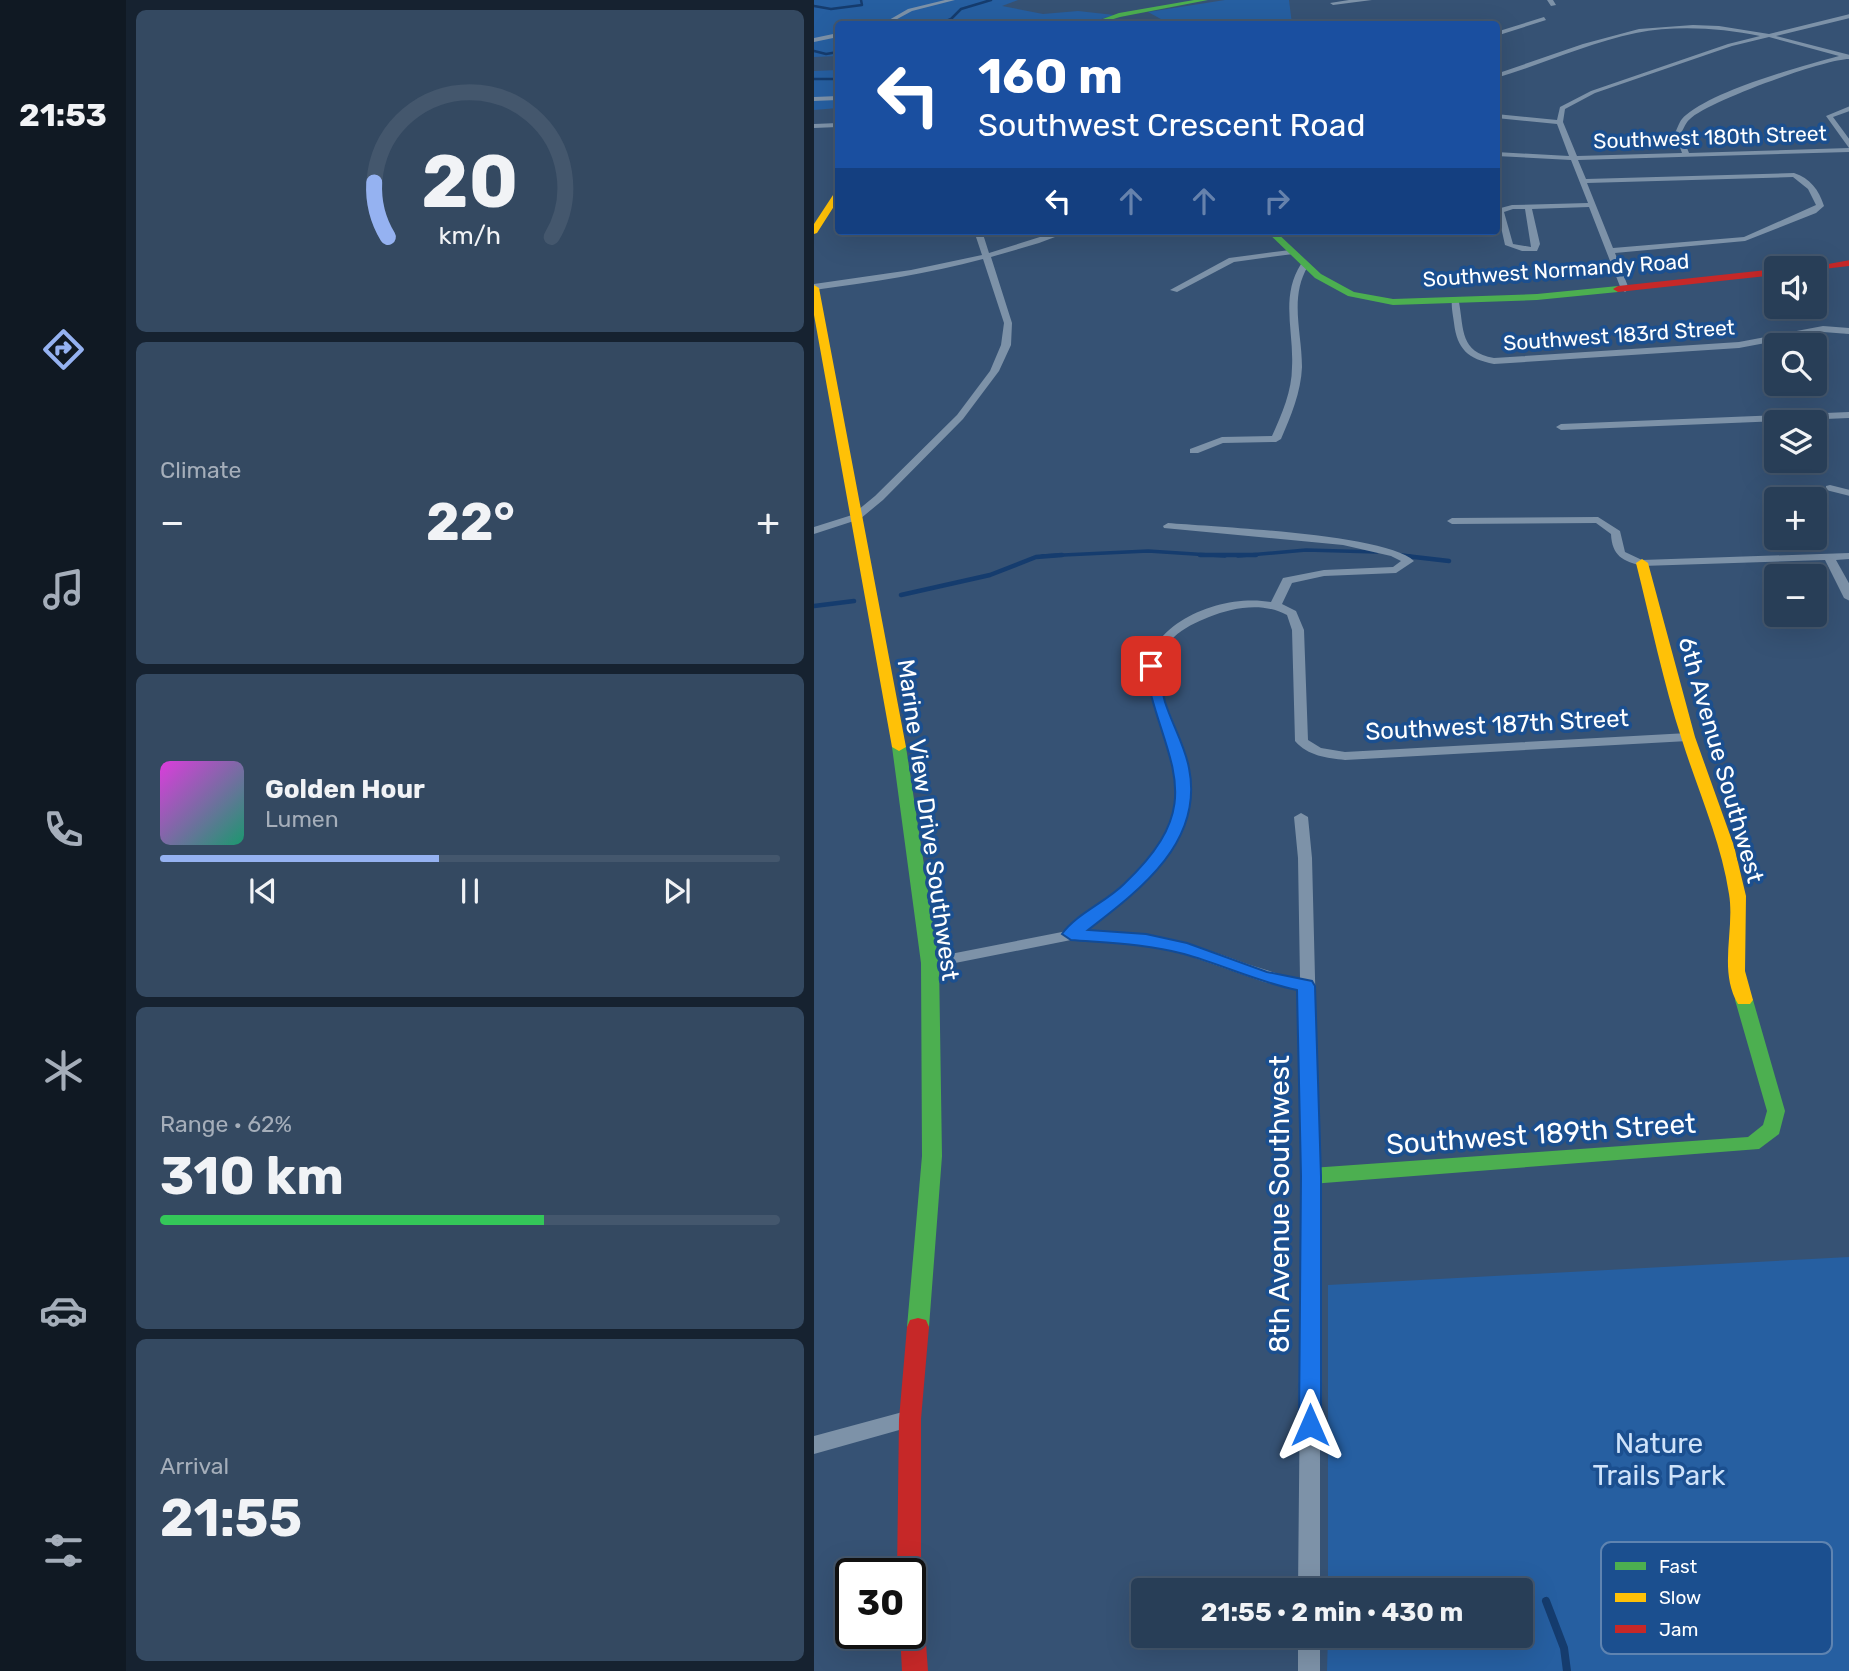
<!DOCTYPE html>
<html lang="en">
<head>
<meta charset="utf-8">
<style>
  body { margin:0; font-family:Rubik,sans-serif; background:#344961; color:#f1f3f6; height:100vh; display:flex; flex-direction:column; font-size:26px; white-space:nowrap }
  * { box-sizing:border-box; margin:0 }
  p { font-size:23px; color:#a5aeba }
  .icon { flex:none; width:38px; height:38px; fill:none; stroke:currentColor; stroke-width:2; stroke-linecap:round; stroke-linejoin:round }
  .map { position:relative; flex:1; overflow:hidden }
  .drawer { display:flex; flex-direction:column; gap:10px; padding:10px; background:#162230; width:688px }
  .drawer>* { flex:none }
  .banner { position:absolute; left:21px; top:21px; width:665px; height:214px; border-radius:7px; box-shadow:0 7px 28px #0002,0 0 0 2px #44576d; background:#1a4fa0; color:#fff; overflow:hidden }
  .fabs { position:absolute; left:950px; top:256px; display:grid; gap:14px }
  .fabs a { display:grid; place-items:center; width:63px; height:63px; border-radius:7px; background:#283e57; box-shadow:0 7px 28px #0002,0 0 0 2px #44576d; font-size:35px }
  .speed { position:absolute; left:21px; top:1558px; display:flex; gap:14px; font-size:35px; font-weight:700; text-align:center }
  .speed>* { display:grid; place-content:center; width:91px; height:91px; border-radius:50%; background:#283e57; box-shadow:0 7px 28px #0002,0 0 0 2px #44576d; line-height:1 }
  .speed .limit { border:4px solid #111; border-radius:10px; background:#fff; color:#111 }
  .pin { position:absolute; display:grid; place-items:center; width:60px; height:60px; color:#fff; margin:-30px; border-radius:14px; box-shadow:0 4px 10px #0006 }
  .me { position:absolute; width:77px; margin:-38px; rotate:0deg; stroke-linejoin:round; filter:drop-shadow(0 0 5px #0008) }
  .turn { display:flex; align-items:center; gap:24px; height:147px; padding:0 28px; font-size:32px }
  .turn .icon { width:91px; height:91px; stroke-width:2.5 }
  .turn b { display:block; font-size:49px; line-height:60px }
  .lanes { display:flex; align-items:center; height:66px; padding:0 28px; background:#0003; justify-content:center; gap:35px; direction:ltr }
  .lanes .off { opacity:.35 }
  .big { font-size:52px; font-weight:700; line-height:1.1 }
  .drawer .tile { flex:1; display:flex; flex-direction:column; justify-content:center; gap:10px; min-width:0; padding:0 24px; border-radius:10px; background:#344961 }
  .drawer .dial { align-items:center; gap:0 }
  .dial svg { height:182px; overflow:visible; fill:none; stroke:#44576d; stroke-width:7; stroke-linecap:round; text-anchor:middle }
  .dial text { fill:#f1f3f6; stroke:none }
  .song { display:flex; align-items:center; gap:21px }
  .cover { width:84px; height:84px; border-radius:10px; background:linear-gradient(135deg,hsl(300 70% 55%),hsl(160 70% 35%)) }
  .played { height:7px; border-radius:4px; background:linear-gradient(90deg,#95b2f1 45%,#44576d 45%) }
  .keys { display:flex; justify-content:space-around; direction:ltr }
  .heat { display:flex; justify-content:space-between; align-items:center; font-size:38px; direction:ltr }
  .charge { height:10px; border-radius:5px; background:linear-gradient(90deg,#34c759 62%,#44576d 0) }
  .trip { position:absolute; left:317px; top:1578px; width:402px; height:70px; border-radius:7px; background:#283e57; box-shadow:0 7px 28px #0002,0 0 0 2px #44576d; font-weight:700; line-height:70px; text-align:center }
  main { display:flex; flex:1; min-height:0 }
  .tab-bar { display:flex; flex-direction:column; width:126px; justify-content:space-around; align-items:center; background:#101923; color:#a5aeba }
  .tab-bar .icon { width:49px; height:49px }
  .tab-bar .current { color:#95b2f1 }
  .tab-bar b { font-size:32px; color:#f1f3f6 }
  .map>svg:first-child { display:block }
</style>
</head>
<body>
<main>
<nav class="tab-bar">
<b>21:53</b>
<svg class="icon current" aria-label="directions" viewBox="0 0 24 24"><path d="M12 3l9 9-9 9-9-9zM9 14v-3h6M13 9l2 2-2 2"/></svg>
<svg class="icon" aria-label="music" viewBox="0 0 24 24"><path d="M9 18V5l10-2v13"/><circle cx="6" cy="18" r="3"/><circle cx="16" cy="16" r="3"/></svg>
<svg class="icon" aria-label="phone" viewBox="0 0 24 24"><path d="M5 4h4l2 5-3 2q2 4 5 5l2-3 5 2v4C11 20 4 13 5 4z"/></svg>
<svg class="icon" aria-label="climate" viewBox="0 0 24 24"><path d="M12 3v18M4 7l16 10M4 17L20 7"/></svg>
<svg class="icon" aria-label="car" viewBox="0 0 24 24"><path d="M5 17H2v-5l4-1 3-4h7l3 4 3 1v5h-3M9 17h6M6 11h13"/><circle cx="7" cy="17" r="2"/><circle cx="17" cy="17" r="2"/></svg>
<svg class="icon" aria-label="filters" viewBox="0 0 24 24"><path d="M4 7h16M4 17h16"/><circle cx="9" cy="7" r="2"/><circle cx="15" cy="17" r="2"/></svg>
</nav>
<section class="drawer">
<div class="tile dial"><svg viewBox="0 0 100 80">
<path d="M14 69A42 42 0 1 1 86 69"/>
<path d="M14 69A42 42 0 0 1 8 45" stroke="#95b2f1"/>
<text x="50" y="56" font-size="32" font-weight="700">20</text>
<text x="50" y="72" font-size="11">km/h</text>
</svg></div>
<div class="tile"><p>Climate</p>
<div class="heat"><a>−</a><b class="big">22°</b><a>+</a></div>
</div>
<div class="tile">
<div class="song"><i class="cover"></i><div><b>Golden Hour</b><p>Lumen</p></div></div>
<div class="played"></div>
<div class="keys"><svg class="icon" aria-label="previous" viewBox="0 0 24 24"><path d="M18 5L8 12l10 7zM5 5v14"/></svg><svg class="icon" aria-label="pause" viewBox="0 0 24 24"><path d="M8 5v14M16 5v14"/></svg><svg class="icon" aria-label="next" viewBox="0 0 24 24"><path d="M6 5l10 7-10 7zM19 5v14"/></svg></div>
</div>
<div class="tile"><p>Range · 62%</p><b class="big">310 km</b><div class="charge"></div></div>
<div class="tile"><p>Arrival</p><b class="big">21:55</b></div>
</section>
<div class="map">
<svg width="1036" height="1671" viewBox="0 0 1036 1671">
  <rect width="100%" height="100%" fill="#365274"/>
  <path fill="#265fa1" d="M0 0H204L188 6 229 14 264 11 300 15 271 24H24V56L0 57Z
    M411 0H475L478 24H356L334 12Z
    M24 70V108L0 110V71Z
    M1035 1257V1671H513L514 1636H707V1591H514V1285Z"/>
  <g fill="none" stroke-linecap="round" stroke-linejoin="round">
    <path stroke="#153c6e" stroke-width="2.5" d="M0 6 17 9 48 5 47 0
      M125 24 137 19 147 9 177 0
      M0 51 12 54 24 52
      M0 79H24"/>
    <path stroke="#153c6e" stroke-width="3.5" d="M583 555 596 556
      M228 556 334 551 411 556
      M424 556 492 550 563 552"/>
    <path stroke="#153c6e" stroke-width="4.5" d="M386 555H442
      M583 555 635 561
      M87 595 176 575 222 557 248 555
      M0 606 40 601"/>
    <path stroke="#153c6e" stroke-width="8" d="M732 1601 750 1648 753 1671"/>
    <path fill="#7d92a8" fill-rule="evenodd" d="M131 0H141L98 11 74 24H68L94 9Z
      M535 0H558L519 5 516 3Z
      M733 0H739L742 5 737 6Z
      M1036 14V18L962 36 1036 55V59C1013 58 892 102 876 119 872 122 870 128 867 133L875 153 1035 148 1012 116 1036 106V111L1019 117 1036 140V152L764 160 772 179 980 173C996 178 1005 190 1010 206L1002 213 931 241 801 253 815 289 811 292 807 289 775 207 718 209 726 244 723 251H708L691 245 683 209 698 205 774 203 757 160 682 156V152L755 156 743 124 682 118V114L743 120 746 107 777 91 914 44 946 36C906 28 863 25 822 33 774 43 729 64 682 78V74L769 44 825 29 879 25 905 26 955 34ZM955 37 1025 56C985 67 904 89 872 115 866 119 864 127 861 133L868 153 763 156 749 122 751 109 781 93 918 46ZM979 177 994 189 1002 205 930 237 799 248 773 183ZM699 209H711L717 247 699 244 690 212Z
      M730 17 732 20 682 36V32Z
      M24 33V37L0 42V38Z
      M24 96V100L0 101V97Z
      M24 123V127L0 128V124Z
      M160 231H168L175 253 245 231H257L225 243 177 257 198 323 197 345 185 371 149 419 69 500 46 519 0 534V527L38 515 61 496 143 415 176 371 187 345 190 323 169 259C114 274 57 282 0 290V284L97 270 168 255Z
      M476 250H479V254L420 262 363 292 356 290 415 258Z
      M487 264 494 266C475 298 488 332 488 367 487 392 477 416 467 439L462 442 409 443 384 453H376V449L408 437 458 436C468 414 478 391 478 367 480 331 466 297 487 264Z
      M638 300 645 302C650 330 646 352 680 358L925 342 1009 326 1036 328V334L1009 332 925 348 680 364C654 359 643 349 640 323 639 315 637 307 638 300Z
      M1036 412V418L747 430 742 427 747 424Z
      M1016 485 1036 490V496L1012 490V486Z
      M784 517 806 531 811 552 828 560 1036 553V559L1022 560 1036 585V601L1030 598 1011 560 828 566C809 561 798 556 797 534L782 523 638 524 633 521 638 518Z
      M354 523C401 527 572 534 600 561L582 573 510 576 478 583 468 604 482 611 490 630 494 740 507 748 531 752 874 733 881 737 874 741 531 760C513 758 494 756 481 741L478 630 473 615C449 602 420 607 395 617 369 627 341 644 343 677 344 689 351 701 355 712 369 746 384 784 372 821 355 869 311 901 272 931 307 933 342 935 376 945 413 955 447 971 486 979L484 858 480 817 487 813 494 817 498 858 506 1176V1591H484L488 1176 486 990 450 982 370 954 332 945 257 940 116 968 111 967 108 963 111 959 116 958 253 931 294 899 334 861 348 842 358 820 363 794 358 755 331 680C331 622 408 593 457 602L469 578 510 570 579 567 587 561 577 556 529 545 350 528 349 526Z
      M96 1410 103 1413 106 1419 103 1425 0 1454V1436Z
      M484 1636H506V1671H484Z"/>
    <path fill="#4caf50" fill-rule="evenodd" d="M380 0H394L306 17 283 24H275L305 13Z
      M452 231H461L507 274 540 292 579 299 723 294 804 286 809 289 804 292 723 300 579 305 534 296 501 278Z
      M85 743 92 747 125 963 128 1156 115 1327 112 1334 104 1336 96 1334 93 1327 108 1156 107 963 78 747Z
      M930 994 936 996 939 1000 971 1111 965 1134 945 1149 497 1184 490 1182 487 1176 490 1170 497 1168 934 1137 949 1125 953 1111 921 1000 924 996Z"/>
    <path fill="#ffc107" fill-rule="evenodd" d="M21 192H24V200L3 233 0 234V224Z
      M0 285 5 288 92 747 85 751 78 747 0 315Z
      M828 559 834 563 881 737 920 846 932 896 931 971 939 1000 936 1004H924C904 970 921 930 915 894 907 841 884 791 868 740 849 682 837 622 822 563Z"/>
    <path fill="#c62828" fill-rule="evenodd" d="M1036 260V266L1001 270V268H992Z
      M962 269V275L804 292 799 289 804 286Z
      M104 1318 112 1320 115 1327 107 1419V1573L104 1579 108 1588 114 1671H88L86 1633H96V1573H83L85 1419 93 1327 96 1320Z"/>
  </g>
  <path fill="#1a73e8" stroke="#114b97" stroke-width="2" d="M337 662 344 666C346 678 348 691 351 702 358 724 371 746 375 768 390 842 326 890 274 930L332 934 373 943 453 972 498 981 501 986 507 1176V1425L504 1432 496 1435 488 1432 485 1425 487 1176 483 990C444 982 409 965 370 954 333 944 294 943 257 940L248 934C262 914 292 902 310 884 399 800 349 763 330 666Z"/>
  <g text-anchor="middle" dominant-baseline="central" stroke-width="7" stroke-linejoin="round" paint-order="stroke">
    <g font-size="21" fill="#fff" stroke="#1b4f8f">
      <text transform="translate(896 137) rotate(-2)">Southwest 180th Street</text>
      <text transform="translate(742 270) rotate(-4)">Southwest Normandy Road</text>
      <text transform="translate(805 335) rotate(-4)">Southwest 183rd Street</text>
    </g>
    <g font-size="24" fill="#fff" stroke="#1b4f8f">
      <text transform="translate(683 725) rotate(-3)">Southwest 187th Street</text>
      <text transform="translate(907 760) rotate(74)">6th Avenue Southwest</text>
      <text transform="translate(114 820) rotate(82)">Marine View Drive Southwest</text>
    </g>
    <g font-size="28" fill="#fff" stroke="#1b4f8f">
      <text transform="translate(727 1134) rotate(-4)">Southwest 189th Street</text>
      <text transform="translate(465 1204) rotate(-90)">8th Avenue Southwest</text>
    </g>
    <g font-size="28" fill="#cfe3fa" stroke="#1b4f8f">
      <text x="845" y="1443">Nature<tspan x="845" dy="32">Trails Park</tspan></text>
    </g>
  </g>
  <rect x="787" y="1542" width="231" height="112" rx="10" fill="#1b4f8f" stroke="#5f84b1" stroke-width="2"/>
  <rect x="801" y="1562" width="31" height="8" fill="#4caf50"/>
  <rect x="801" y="1593" width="31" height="9" fill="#ffc107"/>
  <rect x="801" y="1625" width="31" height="8" fill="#c62828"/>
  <g font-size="19" fill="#fff">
    <text x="845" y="1573">Fast</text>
    <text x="845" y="1604">Slow</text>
    <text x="845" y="1636">Jam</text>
  </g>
</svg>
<div class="fabs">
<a><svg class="icon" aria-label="sound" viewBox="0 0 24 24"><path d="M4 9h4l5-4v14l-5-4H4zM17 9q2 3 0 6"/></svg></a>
<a><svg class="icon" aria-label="search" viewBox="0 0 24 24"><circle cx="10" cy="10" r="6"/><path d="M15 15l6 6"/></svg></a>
<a><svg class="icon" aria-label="layers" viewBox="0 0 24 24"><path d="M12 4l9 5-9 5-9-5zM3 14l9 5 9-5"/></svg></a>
<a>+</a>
<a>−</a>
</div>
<div class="speed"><div class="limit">30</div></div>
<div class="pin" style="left:337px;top:666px;background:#d93025"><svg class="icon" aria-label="arrive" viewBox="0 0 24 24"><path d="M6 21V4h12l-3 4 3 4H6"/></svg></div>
<svg class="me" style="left:496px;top:1425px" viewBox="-20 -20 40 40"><path d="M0-17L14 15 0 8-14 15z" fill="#1a73e8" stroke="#fff" stroke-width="4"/></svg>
<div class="trip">21:55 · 2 min · 430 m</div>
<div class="banner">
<div class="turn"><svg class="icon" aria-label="left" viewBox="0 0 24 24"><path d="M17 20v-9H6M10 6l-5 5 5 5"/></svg><div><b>160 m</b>Southwest Crescent Road</div></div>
<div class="lanes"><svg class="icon" aria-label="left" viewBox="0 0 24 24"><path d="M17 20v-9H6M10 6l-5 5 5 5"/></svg><svg class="icon off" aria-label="ahead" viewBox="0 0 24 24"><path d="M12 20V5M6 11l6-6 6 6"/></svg><svg class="icon off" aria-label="ahead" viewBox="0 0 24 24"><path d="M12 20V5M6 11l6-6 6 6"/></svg><svg class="icon off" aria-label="right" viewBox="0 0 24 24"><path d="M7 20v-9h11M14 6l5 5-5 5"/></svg></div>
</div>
</div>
</main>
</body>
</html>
